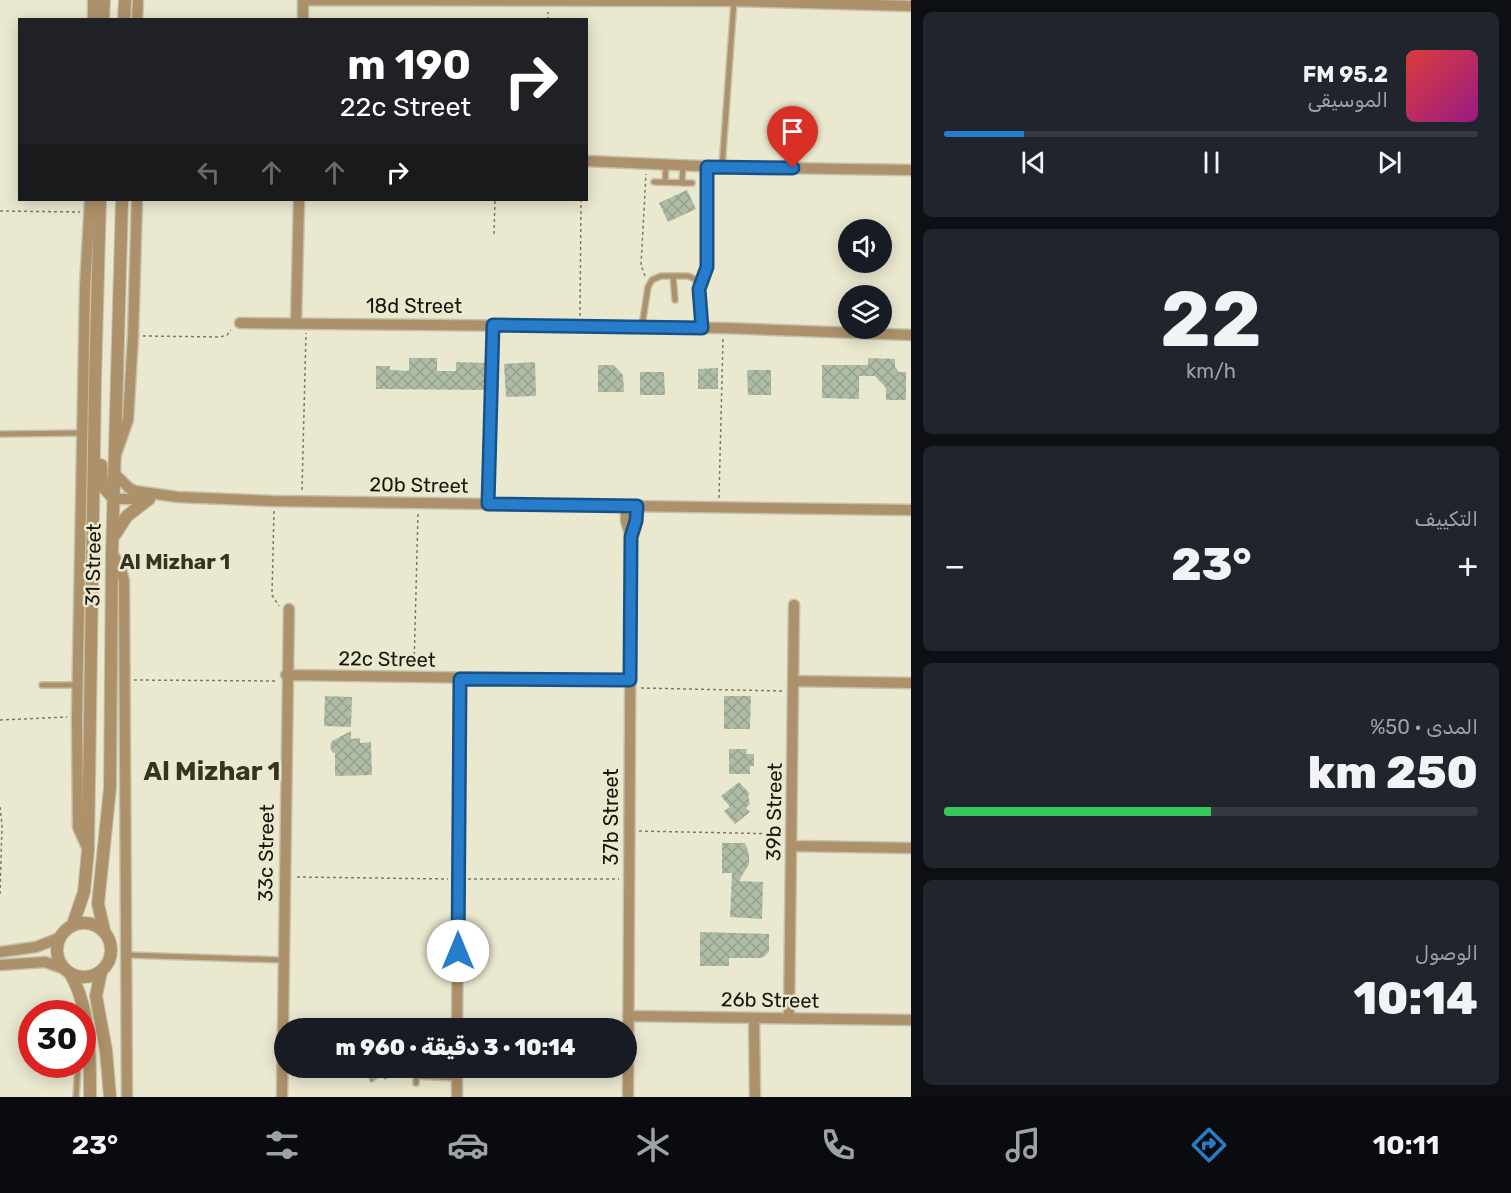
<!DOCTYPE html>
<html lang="ar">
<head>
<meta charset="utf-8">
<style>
  body { margin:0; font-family:Rubik,"Noto Naskh Arabic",sans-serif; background:#20242c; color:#f1f3f6; direction:rtl; height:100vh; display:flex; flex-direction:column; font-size:22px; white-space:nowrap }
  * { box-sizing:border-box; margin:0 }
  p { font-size:20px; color:#9ea1a6 }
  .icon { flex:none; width:33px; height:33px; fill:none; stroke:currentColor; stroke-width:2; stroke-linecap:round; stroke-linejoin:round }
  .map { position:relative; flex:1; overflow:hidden; direction:ltr }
  .drawer { display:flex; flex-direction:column; gap:12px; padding:12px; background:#0d0f14; width:600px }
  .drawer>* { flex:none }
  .hud { position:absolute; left:18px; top:18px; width:570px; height:183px; border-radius:0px; box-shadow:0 3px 15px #0003; direction:rtl; background:#202124; color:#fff; overflow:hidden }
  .buttons { position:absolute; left:838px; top:219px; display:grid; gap:12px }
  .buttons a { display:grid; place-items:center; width:54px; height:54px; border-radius:50%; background:#171b24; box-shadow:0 3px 15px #0003; font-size:30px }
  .speed { position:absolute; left:18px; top:1000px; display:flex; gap:12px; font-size:30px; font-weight:700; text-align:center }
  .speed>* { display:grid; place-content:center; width:78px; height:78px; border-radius:50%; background:#171b24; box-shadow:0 3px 15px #0003; line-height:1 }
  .speed .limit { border:9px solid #d22; background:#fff; color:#111 }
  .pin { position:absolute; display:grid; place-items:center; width:51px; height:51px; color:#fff; margin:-62px -26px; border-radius:50% 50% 50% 0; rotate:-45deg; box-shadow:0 0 6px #0007 }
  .pin .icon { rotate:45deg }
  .me { position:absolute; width:66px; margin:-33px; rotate:0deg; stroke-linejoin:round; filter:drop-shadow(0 0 4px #0008) }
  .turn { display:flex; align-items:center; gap:21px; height:126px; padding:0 18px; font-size:27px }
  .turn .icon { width:78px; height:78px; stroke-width:2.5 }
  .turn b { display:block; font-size:42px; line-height:51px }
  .lanes { display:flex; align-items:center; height:57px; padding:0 18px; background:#0003; justify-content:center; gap:30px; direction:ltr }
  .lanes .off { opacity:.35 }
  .big { font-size:45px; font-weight:800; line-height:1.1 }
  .drawer .tile { flex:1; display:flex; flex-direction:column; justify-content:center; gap:9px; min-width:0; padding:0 21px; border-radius:9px; background:#20242c }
  .drawer .dial { align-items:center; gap:0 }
  .dial b { font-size:78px; line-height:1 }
  .song { display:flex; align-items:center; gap:18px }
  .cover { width:72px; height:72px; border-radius:9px; background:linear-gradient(135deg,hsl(0 70% 55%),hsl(310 70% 35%)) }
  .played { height:6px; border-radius:3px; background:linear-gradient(90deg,#267dcb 15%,#363941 15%) }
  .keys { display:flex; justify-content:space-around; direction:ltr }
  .heat { display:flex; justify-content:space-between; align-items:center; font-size:33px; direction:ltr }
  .charge { height:9px; border-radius:4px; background:linear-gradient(90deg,#34c759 50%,#363941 0) }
  .trip { position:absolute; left:274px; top:1018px; width:363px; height:60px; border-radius:30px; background:#171b24; box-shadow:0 3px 15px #0003; font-weight:800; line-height:60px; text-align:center; direction:rtl }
  .tabs { display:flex; height:96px; justify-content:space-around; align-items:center; background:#090b0e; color:#9ea1a6 }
  .tabs .icon { width:42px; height:42px }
  .tabs .current { color:#267dcb }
  .tabs b { font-size:27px; color:#f1f3f6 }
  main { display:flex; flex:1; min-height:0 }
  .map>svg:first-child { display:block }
</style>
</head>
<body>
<main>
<section class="drawer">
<div class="tile">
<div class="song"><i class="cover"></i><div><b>95.2 FM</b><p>الموسيقى</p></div></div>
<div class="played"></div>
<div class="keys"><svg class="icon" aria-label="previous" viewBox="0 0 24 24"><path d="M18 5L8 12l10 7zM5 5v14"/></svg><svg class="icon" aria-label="pause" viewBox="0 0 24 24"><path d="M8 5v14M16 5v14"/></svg><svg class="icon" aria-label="next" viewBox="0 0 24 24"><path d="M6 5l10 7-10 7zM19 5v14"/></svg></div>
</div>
<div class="tile dial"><b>22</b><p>km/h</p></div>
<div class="tile"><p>التكييف</p>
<div class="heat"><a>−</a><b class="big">23°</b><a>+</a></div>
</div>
<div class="tile"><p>المدى · 50%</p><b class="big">250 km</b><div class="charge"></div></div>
<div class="tile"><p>الوصول</p><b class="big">10:14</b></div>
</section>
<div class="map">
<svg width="911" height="1097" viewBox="0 0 911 1097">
  <defs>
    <pattern id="building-cross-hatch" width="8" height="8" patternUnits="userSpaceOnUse" patternTransform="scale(1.5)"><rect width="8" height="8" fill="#aebca6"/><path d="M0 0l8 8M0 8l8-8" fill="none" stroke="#95a18e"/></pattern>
  </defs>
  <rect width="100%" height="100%" fill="#eae8cf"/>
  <path fill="url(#building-cross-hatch)" d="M687 190 696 209 668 222 659 203Z
    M409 358H437V371H456V362L487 363 486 390 376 389V366H390V370L409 371Z
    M868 358 895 359V367L899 372H906V400H886V388L875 376H859V399L822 398V365H868Z
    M535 362 536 396 506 397 504 364Z
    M598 365H614L623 375 624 392H598Z
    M718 368V389H698V369Z
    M747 370H771V395H748Z
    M640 372H664L665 395H640Z
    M325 696 352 697 351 727 324 726Z
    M724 696H751L750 729H724Z
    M351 731V739L360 738V743L371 742 372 775 335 776V753L332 752 330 745 332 741Z
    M729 749H747L746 754H754V766H750V774H729Z
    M739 782 750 794 748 795 750 804 746 808 750 812 735 824 724 811 730 807 721 796Z
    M722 843H745L749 854V864L739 881 763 882 762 919 730 917 732 873H722Z
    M700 932 769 934V952L762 958H729V966H700Z
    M363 1068H406L385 1080 382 1076 371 1083Z"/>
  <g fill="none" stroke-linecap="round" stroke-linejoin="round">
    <defs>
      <path id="service" d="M722 167 734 1
        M654 182 692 183
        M665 182 666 165
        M682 183 683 166
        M673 276 675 300
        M699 289 707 267V167
        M642 326 648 287 652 280 661 276H688L695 279 699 285 702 328
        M0 434 83 433
        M488 504 493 326
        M42 685H78
        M127 955 283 960
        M417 1076 457 1078
        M416 1083 417 1068
        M76 1097 78 1065"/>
      <path id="minor" d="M306 0 734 1 911 6
        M93 20V0
        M137 20 138 0
        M303 20V0
        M586 161 722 167 911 170
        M240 323 723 328 911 335
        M296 323 299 200
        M116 454 128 420 133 336 137 200
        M114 473 129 488 135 491 178 497 274 501 911 510
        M114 499H148
        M626 506V521L631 537 628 1097
        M631 537 636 521 637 506
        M112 553 120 566 124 581 127 1097
        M286 675 630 680
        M793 681 911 683
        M791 846 911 848
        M88 850 78 827 77 717 85 287 90 200
        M0 952 36 947 59 938
        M0 965 45 962 65 969
        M628 1016 911 1020
        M754 1018 755 1097
        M789 1018 794 605
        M457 1029 460 679
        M282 1097 289 609
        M457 1097V1068"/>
      <path id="tertiary" d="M103 20 104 0
        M124 20 125 0
        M101 465 102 485 114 499
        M114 536 127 516 149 499
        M57 950a27 27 0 1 1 54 0a27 27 0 1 1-54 0Z
        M73 924 84 892 88 850 95 382 100 200
        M104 930 98 904 110 788 112 553 122 200
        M101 972 96 996 106 1050 110 1097
        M70 973C91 1009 90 1057 90 1097"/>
    </defs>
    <use href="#service" stroke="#c4c2ac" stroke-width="8"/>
    <use href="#minor" stroke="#c4c2ac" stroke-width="13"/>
    <use href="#tertiary" stroke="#c4c2ac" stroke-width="14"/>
    <path stroke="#7b7a69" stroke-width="1.5" stroke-dasharray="3 3" stroke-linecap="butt" d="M548 20V12
      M0 211 80 212
      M494 234 495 200
      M645 276 641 265 646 174
      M580 316 581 200
      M143 336 220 337 227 335 231 330
      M302 490 306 333
      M719 498 723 338
      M274 511 272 595 279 606
      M414 667 418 513
      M134 680 277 681
      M641 688 783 691
      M0 720 67 717
      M0 807 2 825 0 895
      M639 831 782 834
      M297 877 448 879
      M468 879H619
      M295 1022 446 1023
      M469 1023 532 1021 617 1024"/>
    <use href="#service" stroke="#ad916a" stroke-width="5"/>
    <use href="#minor" stroke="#ad916a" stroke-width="10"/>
    <use href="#tertiary" stroke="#ad916a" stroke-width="12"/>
  </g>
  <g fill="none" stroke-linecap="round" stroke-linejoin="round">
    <defs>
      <path id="route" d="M458 951 460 679 630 680 631 537 636 521 637 506 488 504 493 325 702 328 699 289 707 267V167L793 168"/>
    </defs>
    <use href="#route" stroke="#195184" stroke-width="15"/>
    <use href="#route" stroke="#267dcb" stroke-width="10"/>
  </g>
  <g text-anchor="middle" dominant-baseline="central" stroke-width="5" stroke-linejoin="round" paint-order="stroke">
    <g font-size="20" fill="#18170e" stroke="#eae8cf">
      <text x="414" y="306">18d Street</text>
      <text transform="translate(419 485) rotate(1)">20b Street</text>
      <text transform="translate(93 565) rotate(-89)">31 Street</text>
      <text transform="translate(387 659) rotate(1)">22c Street</text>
      <text transform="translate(774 812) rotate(-89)">39b Street</text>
      <text transform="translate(611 817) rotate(-90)">37b Street</text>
      <text transform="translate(266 853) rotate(-89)">33c Street</text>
      <text transform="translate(770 1000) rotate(1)">26b Street</text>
    </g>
    <g font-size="21" font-weight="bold" fill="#35341f" stroke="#eae8cf">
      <text x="175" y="561">Al Mizhar 1</text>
    </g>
    <g font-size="26" font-weight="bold" fill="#35341f" stroke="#eae8cf">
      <text x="212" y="771">Al Mizhar 1</text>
    </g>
  </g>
</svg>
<div class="buttons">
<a><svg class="icon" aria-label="sound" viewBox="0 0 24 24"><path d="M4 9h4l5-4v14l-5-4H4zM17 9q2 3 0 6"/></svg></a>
<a><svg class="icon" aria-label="layers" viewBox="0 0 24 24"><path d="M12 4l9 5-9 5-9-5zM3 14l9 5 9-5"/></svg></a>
</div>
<div class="speed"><div class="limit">30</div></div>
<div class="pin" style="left:793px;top:168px;background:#d93025"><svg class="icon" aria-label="arrive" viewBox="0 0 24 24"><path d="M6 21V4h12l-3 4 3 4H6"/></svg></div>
<svg class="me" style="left:458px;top:951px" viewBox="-20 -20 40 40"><circle r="19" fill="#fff"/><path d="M0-13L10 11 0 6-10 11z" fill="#267dcb"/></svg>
<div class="trip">10:14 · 3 دقيقة · 960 m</div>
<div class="hud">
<div class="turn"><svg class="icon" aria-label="right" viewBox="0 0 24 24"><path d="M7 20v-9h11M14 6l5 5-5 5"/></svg><div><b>190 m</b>22c Street</div></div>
<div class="lanes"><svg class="icon off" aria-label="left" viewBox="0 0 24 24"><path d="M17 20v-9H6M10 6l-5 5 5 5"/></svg><svg class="icon off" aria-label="ahead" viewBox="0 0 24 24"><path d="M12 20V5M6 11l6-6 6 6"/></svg><svg class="icon off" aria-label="ahead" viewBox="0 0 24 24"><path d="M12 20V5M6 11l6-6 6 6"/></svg><svg class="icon" aria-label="right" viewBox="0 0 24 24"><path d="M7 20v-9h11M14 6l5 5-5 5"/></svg></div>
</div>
</div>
</main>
<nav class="tabs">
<b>10:11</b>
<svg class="icon current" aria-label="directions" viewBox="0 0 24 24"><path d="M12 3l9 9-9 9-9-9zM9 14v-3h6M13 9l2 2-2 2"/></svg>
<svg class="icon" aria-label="music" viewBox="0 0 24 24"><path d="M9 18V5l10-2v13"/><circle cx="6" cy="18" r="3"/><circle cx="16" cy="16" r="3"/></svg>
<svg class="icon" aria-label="phone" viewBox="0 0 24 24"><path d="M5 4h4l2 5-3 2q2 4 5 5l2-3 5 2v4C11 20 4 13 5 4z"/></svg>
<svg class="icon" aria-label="climate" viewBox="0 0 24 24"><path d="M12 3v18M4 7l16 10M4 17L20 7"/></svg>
<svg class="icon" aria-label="car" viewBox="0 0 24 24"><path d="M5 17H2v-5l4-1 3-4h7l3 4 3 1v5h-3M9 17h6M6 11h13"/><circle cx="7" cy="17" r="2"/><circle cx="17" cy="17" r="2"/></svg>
<svg class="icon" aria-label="filters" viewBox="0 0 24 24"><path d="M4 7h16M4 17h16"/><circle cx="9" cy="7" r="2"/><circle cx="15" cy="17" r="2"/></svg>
<b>23°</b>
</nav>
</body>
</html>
